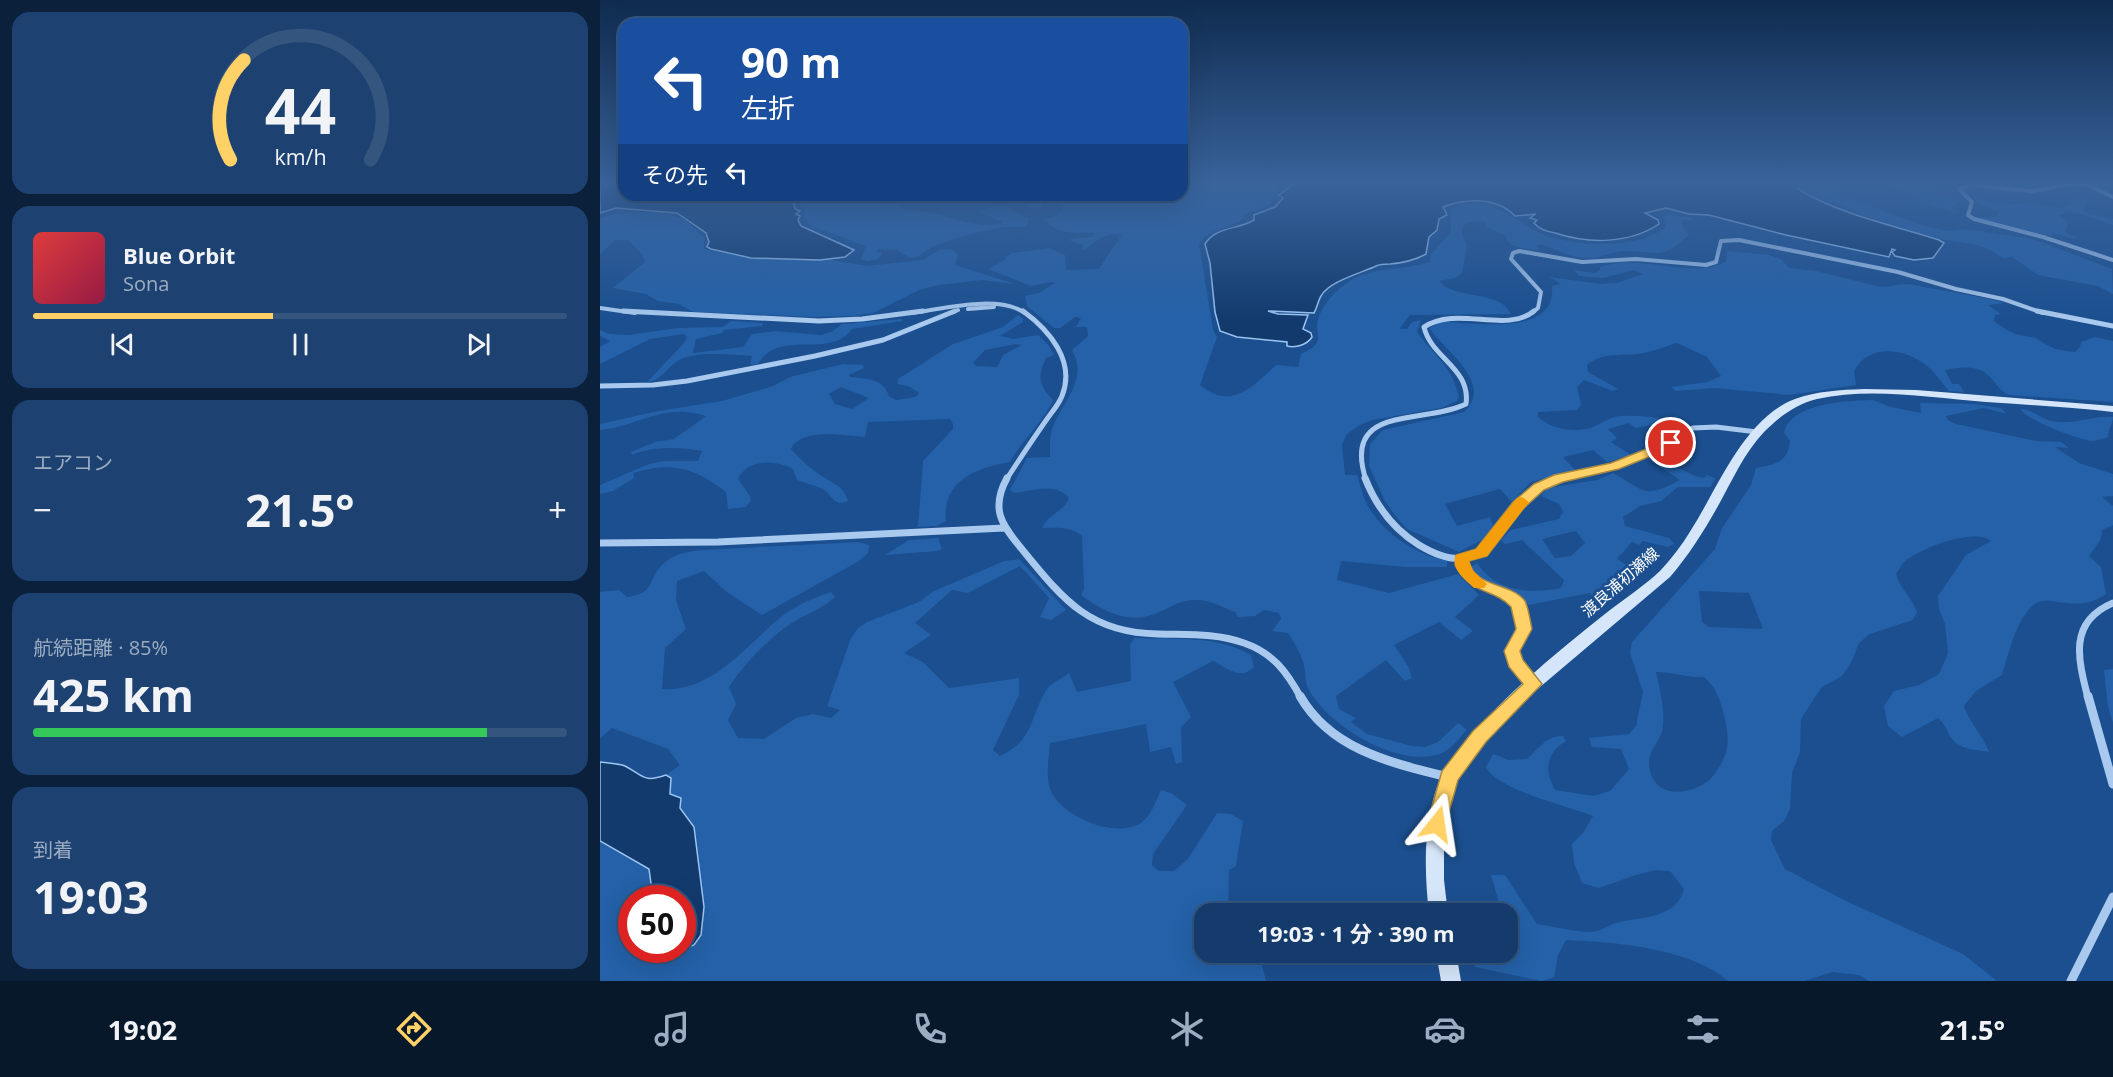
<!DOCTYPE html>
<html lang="ja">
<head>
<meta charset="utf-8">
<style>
  body { margin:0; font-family:"Open Sans","Noto Sans JP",sans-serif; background:#1d4271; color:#f1f3f6; height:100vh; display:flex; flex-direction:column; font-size:22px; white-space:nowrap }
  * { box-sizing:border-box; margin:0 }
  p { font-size:20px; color:#9dadc1 }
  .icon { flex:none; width:33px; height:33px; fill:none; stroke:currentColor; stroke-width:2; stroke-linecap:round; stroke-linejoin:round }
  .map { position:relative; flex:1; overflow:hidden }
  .drawer { display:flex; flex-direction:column; gap:12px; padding:12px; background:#0b203b; width:600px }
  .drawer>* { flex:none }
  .guide { position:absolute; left:18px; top:18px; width:570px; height:183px; border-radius:18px; box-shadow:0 6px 24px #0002,0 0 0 2px #33557e; background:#1a4fa0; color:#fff; overflow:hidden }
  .speed { position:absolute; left:18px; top:885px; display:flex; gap:12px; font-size:30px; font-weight:700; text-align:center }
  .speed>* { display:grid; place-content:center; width:78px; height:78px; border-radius:50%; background:#143b6b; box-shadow:0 6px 24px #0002,0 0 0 2px #33557e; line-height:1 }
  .speed .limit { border:9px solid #d22; background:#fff; color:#111 }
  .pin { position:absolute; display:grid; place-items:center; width:51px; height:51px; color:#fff; margin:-26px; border:3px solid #fff; border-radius:50%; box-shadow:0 2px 6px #0007 }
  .me { position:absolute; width:66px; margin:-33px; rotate:15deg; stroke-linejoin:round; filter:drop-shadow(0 0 4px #0008) }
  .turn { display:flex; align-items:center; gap:21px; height:126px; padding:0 24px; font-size:27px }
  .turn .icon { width:78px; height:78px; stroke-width:2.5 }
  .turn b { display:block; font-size:42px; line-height:51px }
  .then { display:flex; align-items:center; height:57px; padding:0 24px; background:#0003; gap:12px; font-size:22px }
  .big { font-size:45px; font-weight:700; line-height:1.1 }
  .drawer .card { flex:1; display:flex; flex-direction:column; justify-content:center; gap:9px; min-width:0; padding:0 21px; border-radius:18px; background:#1d4271 }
  .drawer .dial { align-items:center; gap:0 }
  .dial svg { height:156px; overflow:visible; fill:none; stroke:#33557e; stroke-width:7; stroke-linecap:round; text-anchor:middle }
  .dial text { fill:#f1f3f6; stroke:none }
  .song { display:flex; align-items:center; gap:18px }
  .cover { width:72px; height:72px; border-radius:9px; background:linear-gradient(135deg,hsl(0 70% 55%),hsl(340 70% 35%)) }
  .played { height:6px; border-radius:3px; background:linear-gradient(90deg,#ffd166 45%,#33557e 45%) }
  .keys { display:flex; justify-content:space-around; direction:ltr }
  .heat { display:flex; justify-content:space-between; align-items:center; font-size:33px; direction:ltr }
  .charge { height:9px; border-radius:4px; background:linear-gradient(90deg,#34c759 85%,#33557e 0) }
  .trip { position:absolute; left:594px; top:903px; width:324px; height:60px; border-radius:18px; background:#143b6b; box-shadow:0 6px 24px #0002,0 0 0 2px #33557e; font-weight:700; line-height:60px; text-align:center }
  .tab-bar { display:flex; height:96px; justify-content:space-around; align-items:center; background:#08182b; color:#9dadc1 }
  .tab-bar .icon { width:42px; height:42px }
  .tab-bar .active { color:#ffd166 }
  .tab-bar b { font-size:27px; color:#f1f3f6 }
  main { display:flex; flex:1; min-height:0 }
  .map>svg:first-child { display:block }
</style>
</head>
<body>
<main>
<section class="drawer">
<div class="card dial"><svg viewBox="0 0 100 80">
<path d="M14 69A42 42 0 1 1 86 69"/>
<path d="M14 69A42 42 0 0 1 21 18" stroke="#ffd166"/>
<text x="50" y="56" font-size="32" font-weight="700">44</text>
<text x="50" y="72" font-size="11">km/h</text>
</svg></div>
<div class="card">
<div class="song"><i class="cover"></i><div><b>Blue Orbit</b><p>Sona</p></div></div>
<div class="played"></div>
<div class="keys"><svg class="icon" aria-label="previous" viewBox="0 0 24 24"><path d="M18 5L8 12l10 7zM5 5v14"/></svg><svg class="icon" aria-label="pause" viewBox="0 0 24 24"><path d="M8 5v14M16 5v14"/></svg><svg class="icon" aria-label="next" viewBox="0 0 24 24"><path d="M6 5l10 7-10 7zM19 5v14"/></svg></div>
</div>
<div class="card"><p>エアコン</p>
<div class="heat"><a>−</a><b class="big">21.5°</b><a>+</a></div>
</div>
<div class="card"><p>航続距離 · 85%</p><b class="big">425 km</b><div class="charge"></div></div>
<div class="card"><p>到着</p><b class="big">19:03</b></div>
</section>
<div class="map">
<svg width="1513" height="981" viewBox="0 0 1513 981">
  <rect width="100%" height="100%" fill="#1b4f8f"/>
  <path fill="#2461a8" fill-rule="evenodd" d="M584 183H674L678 188 671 204 645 214 639 222 615 231 604 237 599 244 613 330 617 337 600 385C631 411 652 387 676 365L698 367 701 354C706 351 713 349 716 344 720 338 717 333 717 326 717 314 729 298 738 290 768 263 797 273 830 262L831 254 851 232V209C885 187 920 228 951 237 983 246 1040 249 1066 227L1063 216 1071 215 1092 218 1091 220H1081L1084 230 1089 234C1064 260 1058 252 1026 251 1015 251 1005 256 994 258 976 260 957 250 940 244L936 246 941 251C928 248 908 250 905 235L887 227 886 222C867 220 854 224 867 245L862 273 855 278 839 281C853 300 902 290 911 314L810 315 799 329H807L812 322 821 320 817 332C836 358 850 363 859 396L857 401 841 408 772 420 760 425 747 434 742 444 745 475H757C760 484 763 497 768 506 784 534 815 554 847 561V567H805L741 561 737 580 789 593 858 574 879 595 855 617 873 631 861 640 839 622 794 645 808 666 812 678 805 681 786 660 736 696 739 709 756 718 751 722 767 734 812 746 825 747 838 742 858 723 867 730C860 737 852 748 844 752 803 772 727 726 708 688 705 683 706 676 705 670 703 657 695 644 688 633L672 631 681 619 679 613 664 610 655 616 638 617 635 612C624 608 608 599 596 600 580 600 571 607 557 613 529 625 504 612 481 595L484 589 482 536C470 526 457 528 442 528 448 514 464 512 469 498 457 482 431 491 414 493L410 490 427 458 450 457C450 446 449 434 454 424 465 400 488 377 472 350L488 336 487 327H476L481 318 475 317 460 328H454L427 306 425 296 439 293 455 283 450 282 431 286 388 269 405 260 407 256 412 253 449 248 465 255 466 270 499 269 522 234C506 232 495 241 483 251V244L472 242 470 239 492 237 495 233C477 232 458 236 446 220L458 215 466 200 465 195H525L545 199 559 195H582V185Z
    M1201 183H1228L1238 189 1231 191 1323 226 1349 231 1365 229 1433 239 1512 269 1513 294 1498 286 1438 275 1412 257 1403 258C1376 240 1371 246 1342 239 1314 233 1217 203 1201 183Z
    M1285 183H1324L1339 188 1331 193 1343 196 1350 195 1360 200 1351 208 1360 213 1320 203 1311 198 1321 197Z
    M1491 194 1494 195 1486 202 1483 212 1513 219V225L1479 213 1466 211 1464 213 1466 214 1459 215 1468 223 1465 232 1477 238 1474 239 1452 233V236L1447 235 1376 218 1395 217 1399 212 1378 203 1373 196 1396 205 1422 204 1462 208 1469 206 1476 197Z
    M196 195H283L284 205 296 204C305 214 322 210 334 213 358 220 373 227 400 224L403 222 379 212 381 209 403 205 429 219 426 227C404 223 332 241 318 257L310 258 297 250 278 249 276 252 282 253 278 259 267 261 261 259 266 246 220 229 212 228 205 217 203 207 199 205Z
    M383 195H444L441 207 435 210 410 199Z
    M14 214C35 213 68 209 86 221 93 226 97 233 104 237V247L106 250 152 258 231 260 267 266 323 260 339 250 352 249 358 255 355 265 415 284 382 280 338 285 319 290 273 313 254 316 214 317 93 312 79 304 58 301 46 294 13 288 45 262 43 256 29 240H15L0 254V219Z
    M1127 251 1169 255 1182 260 1189 268 1216 271 1277 286C1288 288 1297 284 1308 284L1395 300 1405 303 1388 305 1401 314 1395 315 1394 321C1402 327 1410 333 1420 335 1426 337 1433 336 1439 340 1450 348 1460 351 1475 352L1480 347 1481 342 1495 337 1513 341V402L1409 395C1399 390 1398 386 1391 378 1379 364 1361 367 1345 370L1352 384H1359L1364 392 1349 391C1342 383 1336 373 1327 366 1305 348 1269 343 1254 371L1256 385 1190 395 1115 388 1076 391 1071 387 1107 382 1121 376 1107 357 1077 343C1066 346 1055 351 1044 353 1025 357 1003 351 987 365L988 372 1018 389 1013 391 984 380 977 387 981 405 977 410 938 412V417C950 428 970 432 986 429 998 427 1007 417 1020 416 1038 415 1058 417 1075 422L1081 430 1073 435 1051 425 1035 428 1029 423 1008 429 1017 438 1011 442 1031 455 1007 462 993 450 963 457 975 470 931 482 912 502 900 489 845 504 857 526 890 517 893 525 884 539 859 552 807 529 797 518 785 501 769 466 770 444 783 430 864 412C895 383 844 350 829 328L842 322C874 322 957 338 952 286L961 284 949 277 1000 284 1017 283 1043 274 1034 270 1003 278 979 276 974 270 995 273 1000 270V267C1040 252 1087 280 1126 262Z
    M418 315 423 319V322L400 336 413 339 438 335 449 346 454 355 446 358C437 376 439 386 453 400 443 423 422 440 410 462 375 468 342 481 346 521L336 526 318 527 323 461 353 429V424L350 419 268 422 265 437C245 436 202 427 191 449 200 459 213 471 225 478 236 485 244 487 248 501 232 508 233 493 221 488 213 485 205 483 197 480L193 469C175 460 148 458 138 479L150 496 151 501 146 507 128 509 126 492C95 468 72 461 33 473L34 478 13 491 0 494V485L49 464 65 461H98L102 451C79 447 53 446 32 455L31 452 55 442 74 439 106 416C64 402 39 426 0 430V424L58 411 122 401 173 386 190 377 243 364 263 365 264 368 249 375 250 377C267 379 283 378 289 396L296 400 316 397 319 393 310 387 298 384V379L353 344 403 327ZM416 344 422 345 403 355 397 367 376 366 373 363 385 350ZM241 387 269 398 252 409 235 404 229 394Z
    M301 319 303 321 252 329C230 360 179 328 158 364L150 365 152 356C130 355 103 351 81 359 68 365 62 381 47 382L84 343 87 337 84 334 50 339 0 364V347L10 341 0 336V330L9 334 28 335 79 328 122 327 131 321 163 323 162 326 124 330 122 333 96 339 93 353 143 347 152 334 176 331 221 335 233 331 242 324Z
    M1273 400 1291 407 1321 413 1320 403 1374 404 1401 408 1407 414 1384 408 1346 416 1348 420 1356 424 1436 441 1461 442 1469 448 1455 447 1479 463 1513 474V496L1502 497 1513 506V525L1502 530 1501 539 1489 556 1501 567 1506 594C1489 606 1477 604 1457 602 1452 601 1443 600 1439 602 1418 610 1408 656 1402 675L1376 691 1364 706C1370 724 1383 735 1389 752 1378 750 1364 750 1355 742 1349 737 1346 725 1338 718L1302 737 1288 726 1284 706 1294 691 1319 685 1339 674 1348 653 1345 624 1339 609 1338 596 1366 555 1391 541C1374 527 1320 548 1304 562 1301 565 1299 570 1296 574 1300 589 1312 597 1317 612L1313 620 1270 634 1259 643 1251 663 1242 676 1222 687 1215 697 1201 719 1200 752 1192 773 1190 809 1184 821 1172 831 1171 840 1185 869 1246 901 1363 954 1397 981H1269L1259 975 1232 972 1205 981H1128C1090 948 1015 942 966 940L958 955 954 977 942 981 875 967 877 954 908 952V914L902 913 891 875H905L937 924C953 926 978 933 993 932 1002 931 1010 924 1019 922 1044 917 1076 918 1084 889L1070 871 1056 870 1036 875 999 888 982 883 974 863 972 844 983 833 993 816C968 806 897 790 886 767L893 754 909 760 927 759C939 748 946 736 963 736L966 741C946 753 944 770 955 790L994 796 1010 791 1029 769 1021 749 992 747 989 738 1029 734 1036 726 1043 692 1030 653 1032 642 1115 549 1122 528 1151 485 1156 468C1175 465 1188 462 1190 441L1184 433C1191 402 1248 401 1273 400ZM1099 591 1149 593 1163 629 1109 627 1102 622ZM1056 672C1073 672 1087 678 1104 677 1116 688 1119 696 1123 712 1126 722 1129 738 1127 748 1126 757 1116 774 1109 780 1093 794 1059 799 1051 774 1044 751 1058 747 1062 731 1066 712 1060 691 1056 672Z
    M1420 409C1432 409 1440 418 1451 421 1473 426 1492 415 1513 417 1513 423 1508 429 1508 437 1504 438 1498 440 1494 441 1480 441 1427 420 1420 409Z
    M1056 455C1073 461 1087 476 1104 478L1107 475 1115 478 1111 487H1078L1061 501 1040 506 1023 517 1025 526 1069 538 1074 544 1068 547 1043 541 1039 545 1032 542 1017 559 1038 572 1017 598 997 607 990 593 929 605C909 590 886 585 867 569L877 563C896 592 930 594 961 588L964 580 922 540 905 544 901 540 911 530 959 519 963 512 959 504 941 496 947 488 997 480 1013 473C1047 492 1044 499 1080 480L1048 459ZM976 531 985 543 971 556 955 558 942 539Z
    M338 538 342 549 337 551 285 555 309 540Z
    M258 542 269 545 268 553 259 561 162 615 128 593 104 571 77 581 76 600 86 629 65 648 62 689C113 692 145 646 181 617 196 605 213 598 231 592L235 597C224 608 208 613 195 621 169 637 146 662 129 687L136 704 128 720 138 738 164 739 196 718 213 714 231 718 240 710 227 706 251 638 258 628 267 622 319 602 334 591 404 561 419 559 466 610 451 620 440 617 449 598 420 566 368 593 352 590 315 623 331 635 304 653 323 662 349 688 419 678V695L393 750 400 756C435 740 429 717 447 689 451 683 463 678 469 673L477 692 531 681 530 645 534 638C574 640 614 634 651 655L654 667C641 681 627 668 613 661L573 682 591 717 581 727 582 762 576 764 571 747 550 752 546 724 450 743C449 756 446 773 449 785 455 815 517 841 542 822 552 814 556 801 561 790L571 793 587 805 553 854 552 865 559 871H574L588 859 617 813 631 814 643 821 636 866 629 870 628 912 635 913 604 914V952L659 953 666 981H0V841L49 869 53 898H32V950H82L94 945V827L70 794 71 779 66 775 80 765 68 749 12 728 0 738V592L19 590 27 597C55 593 47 582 61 566 72 554 86 552 101 550Z
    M1513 669V723L1508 707 1504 670Z"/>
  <path fill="#123a6d" stroke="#9cc4f0" stroke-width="1.5" d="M0 183H24V195H192L195 209 200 211 196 214 200 216 198 220 201 226 254 250 245 257 220 260 151 258 111 249 107 247 109 242 106 233 77 213 16 208 0 213Z
    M696 183H1196L1199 185 1198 189C1241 215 1292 225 1339 240L1344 243 1333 258 1314 260 1295 256 1292 252 1295 250 1292 249 1289 257 1186 235 1109 215 1089 214 1066 208 1045 213 1058 220 1059 224C1029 244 989 244 955 233 947 231 940 230 934 223L937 220 930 218 936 214 915 216C897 197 866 198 843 207L847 215 839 219 837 230 829 237 826 254C815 260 803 263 790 264 786 264 780 264 776 266 764 272 729 281 721 296 718 301 717 308 714 313L668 311 678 314 708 315 703 329 711 333 712 337C707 345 696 348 687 346V342L637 337 620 331 615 312 610 263 605 244C616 226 638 230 654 220V215L675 207 683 198 679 195 690 187 689 186Z
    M0 762C8 763 18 763 25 766 44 776 43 783 66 775L71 778 70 794 81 798 80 808 94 827 104 907 101 935 94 945 83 949 82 898H53L49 869 0 841Z"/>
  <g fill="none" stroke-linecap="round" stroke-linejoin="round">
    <path stroke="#a9c9ee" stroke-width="4" d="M1475 183 1432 191 1368 185 1359 189 1372 202 1368 215 1374 219 1443 237 1513 260
      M1477 183 1488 185 1513 197
      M0 308 35 313
      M368 309 394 307
      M311 313C343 309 398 294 425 313
      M351 313 358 310
      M932 313 938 308 941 292 911 259 913 253 919 251 982 262 1036 259 1106 265 1116 262 1121 241 1139 240 1298 272 1356 289 1403 299 1443 313"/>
    <path stroke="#a9c9ee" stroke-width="5" d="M23 311 219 321 262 319 323 311
      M1437 311 1513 326
      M0 386 53 385 87 381 215 356 283 340 355 311
      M406 480C419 460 433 439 447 419 452 412 459 404 462 396 476 361 449 330 423 311
      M766 480C741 404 822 425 866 404 871 368 831 358 824 327 857 305 906 334 934 311
      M957 480 1005 469 1038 458 1093 428 1116 427 1157 432"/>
    <path stroke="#a9c9ee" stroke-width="7" d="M407 478C390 509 402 525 421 548 462 598 488 633 558 634 587 635 616 633 644 643 673 653 687 672 701 698
      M765 478C776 506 793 529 819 545 881 582 888 536 923 500 934 489 948 482 963 478
      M0 543 118 542 404 528
      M861 558 865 571 872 579 904 594 914 601 921 612 924 629 912 651 915 663 933 683
      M1488 698C1478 659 1468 622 1513 603"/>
    <path stroke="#a9c9ee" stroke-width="9" d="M700 696C731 750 792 763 848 777
      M1488 696 1513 784
      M1471 981 1513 897"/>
    <path fill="#d6e6fa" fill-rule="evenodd" d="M1264 389 1316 390 1513 406V412C1471 407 1428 405 1386 402 1331 398 1271 387 1217 399 1196 404 1179 417 1164 432 1144 453 1132 481 1118 506 1104 531 1089 555 1070 577L927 698 893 733 859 775 848 811 844 845V880L848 914H829C824 868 823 822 840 779 847 762 860 749 872 735 912 688 962 648 1010 610 1027 597 1045 585 1060 571 1072 558 1082 545 1091 530 1118 488 1144 418 1195 399 1217 391 1240 390 1264 389Z
      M836 952H856L861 981H841Z"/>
  </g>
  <linearGradient id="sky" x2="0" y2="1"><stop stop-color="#0f2b4f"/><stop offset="0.57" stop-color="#39639b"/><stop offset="1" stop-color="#39639b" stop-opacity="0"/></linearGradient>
  <rect width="1513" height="321" fill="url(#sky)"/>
  <path fill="#ffd166" stroke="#a68842" stroke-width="1.5" d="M1071 439 1076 440 1077 443 1076 446 1019 469 963 482 944 490 923 509 887 556 869 561C874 588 911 582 925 601 929 609 930 621 932 629L920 651 923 660 942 684 886 742 858 780 844 830 837 833 830 830 827 824 842 771 873 731 923 684 909 667 904 651 916 629 911 607C892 587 874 597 855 565L856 555 876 549 913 502 934 484 954 475 1011 463Z"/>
  <path fill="#f59e0b" d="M922 497 929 502 887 556 869 561 873 571 887 584 884 588H874C864 579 850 568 856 555L876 549 917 498Z"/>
  <g text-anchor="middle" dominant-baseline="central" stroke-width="6" stroke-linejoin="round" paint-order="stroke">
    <g font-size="16" fill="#fff" stroke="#1b4f8f">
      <text transform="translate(1020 582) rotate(-41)">渡良浦初瀬線</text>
    </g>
  </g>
</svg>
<div class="speed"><div class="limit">50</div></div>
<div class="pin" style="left:1071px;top:443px;background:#d93025"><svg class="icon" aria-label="arrive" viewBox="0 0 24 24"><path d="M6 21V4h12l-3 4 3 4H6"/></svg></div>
<svg class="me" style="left:837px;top:824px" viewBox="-20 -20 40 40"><path d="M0-17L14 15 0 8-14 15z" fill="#ffd166" stroke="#fff" stroke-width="4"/></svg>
<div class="trip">19:03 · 1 分 · 390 m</div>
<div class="guide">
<div class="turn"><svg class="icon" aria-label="left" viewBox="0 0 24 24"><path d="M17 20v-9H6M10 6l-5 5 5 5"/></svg><div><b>90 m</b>左折</div></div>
<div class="then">その先<svg class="icon" aria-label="left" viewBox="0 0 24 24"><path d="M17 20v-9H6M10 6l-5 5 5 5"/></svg></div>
</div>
</div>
</main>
<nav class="tab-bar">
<b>19:02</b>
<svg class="icon active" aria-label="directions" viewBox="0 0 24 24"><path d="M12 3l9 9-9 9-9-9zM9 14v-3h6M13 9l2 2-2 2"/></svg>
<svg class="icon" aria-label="music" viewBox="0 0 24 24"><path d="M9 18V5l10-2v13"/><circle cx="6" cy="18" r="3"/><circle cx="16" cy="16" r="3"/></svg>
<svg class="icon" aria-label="phone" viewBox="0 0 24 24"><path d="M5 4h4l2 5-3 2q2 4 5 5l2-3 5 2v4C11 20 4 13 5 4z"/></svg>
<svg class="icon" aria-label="climate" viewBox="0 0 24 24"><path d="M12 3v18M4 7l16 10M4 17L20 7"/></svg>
<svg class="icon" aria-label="car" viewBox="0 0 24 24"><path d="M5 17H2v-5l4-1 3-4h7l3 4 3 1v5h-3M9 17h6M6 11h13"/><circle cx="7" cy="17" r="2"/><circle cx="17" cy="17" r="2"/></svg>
<svg class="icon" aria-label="filters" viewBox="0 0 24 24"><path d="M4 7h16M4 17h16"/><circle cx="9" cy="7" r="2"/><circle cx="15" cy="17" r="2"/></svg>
<b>21.5°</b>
</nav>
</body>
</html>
